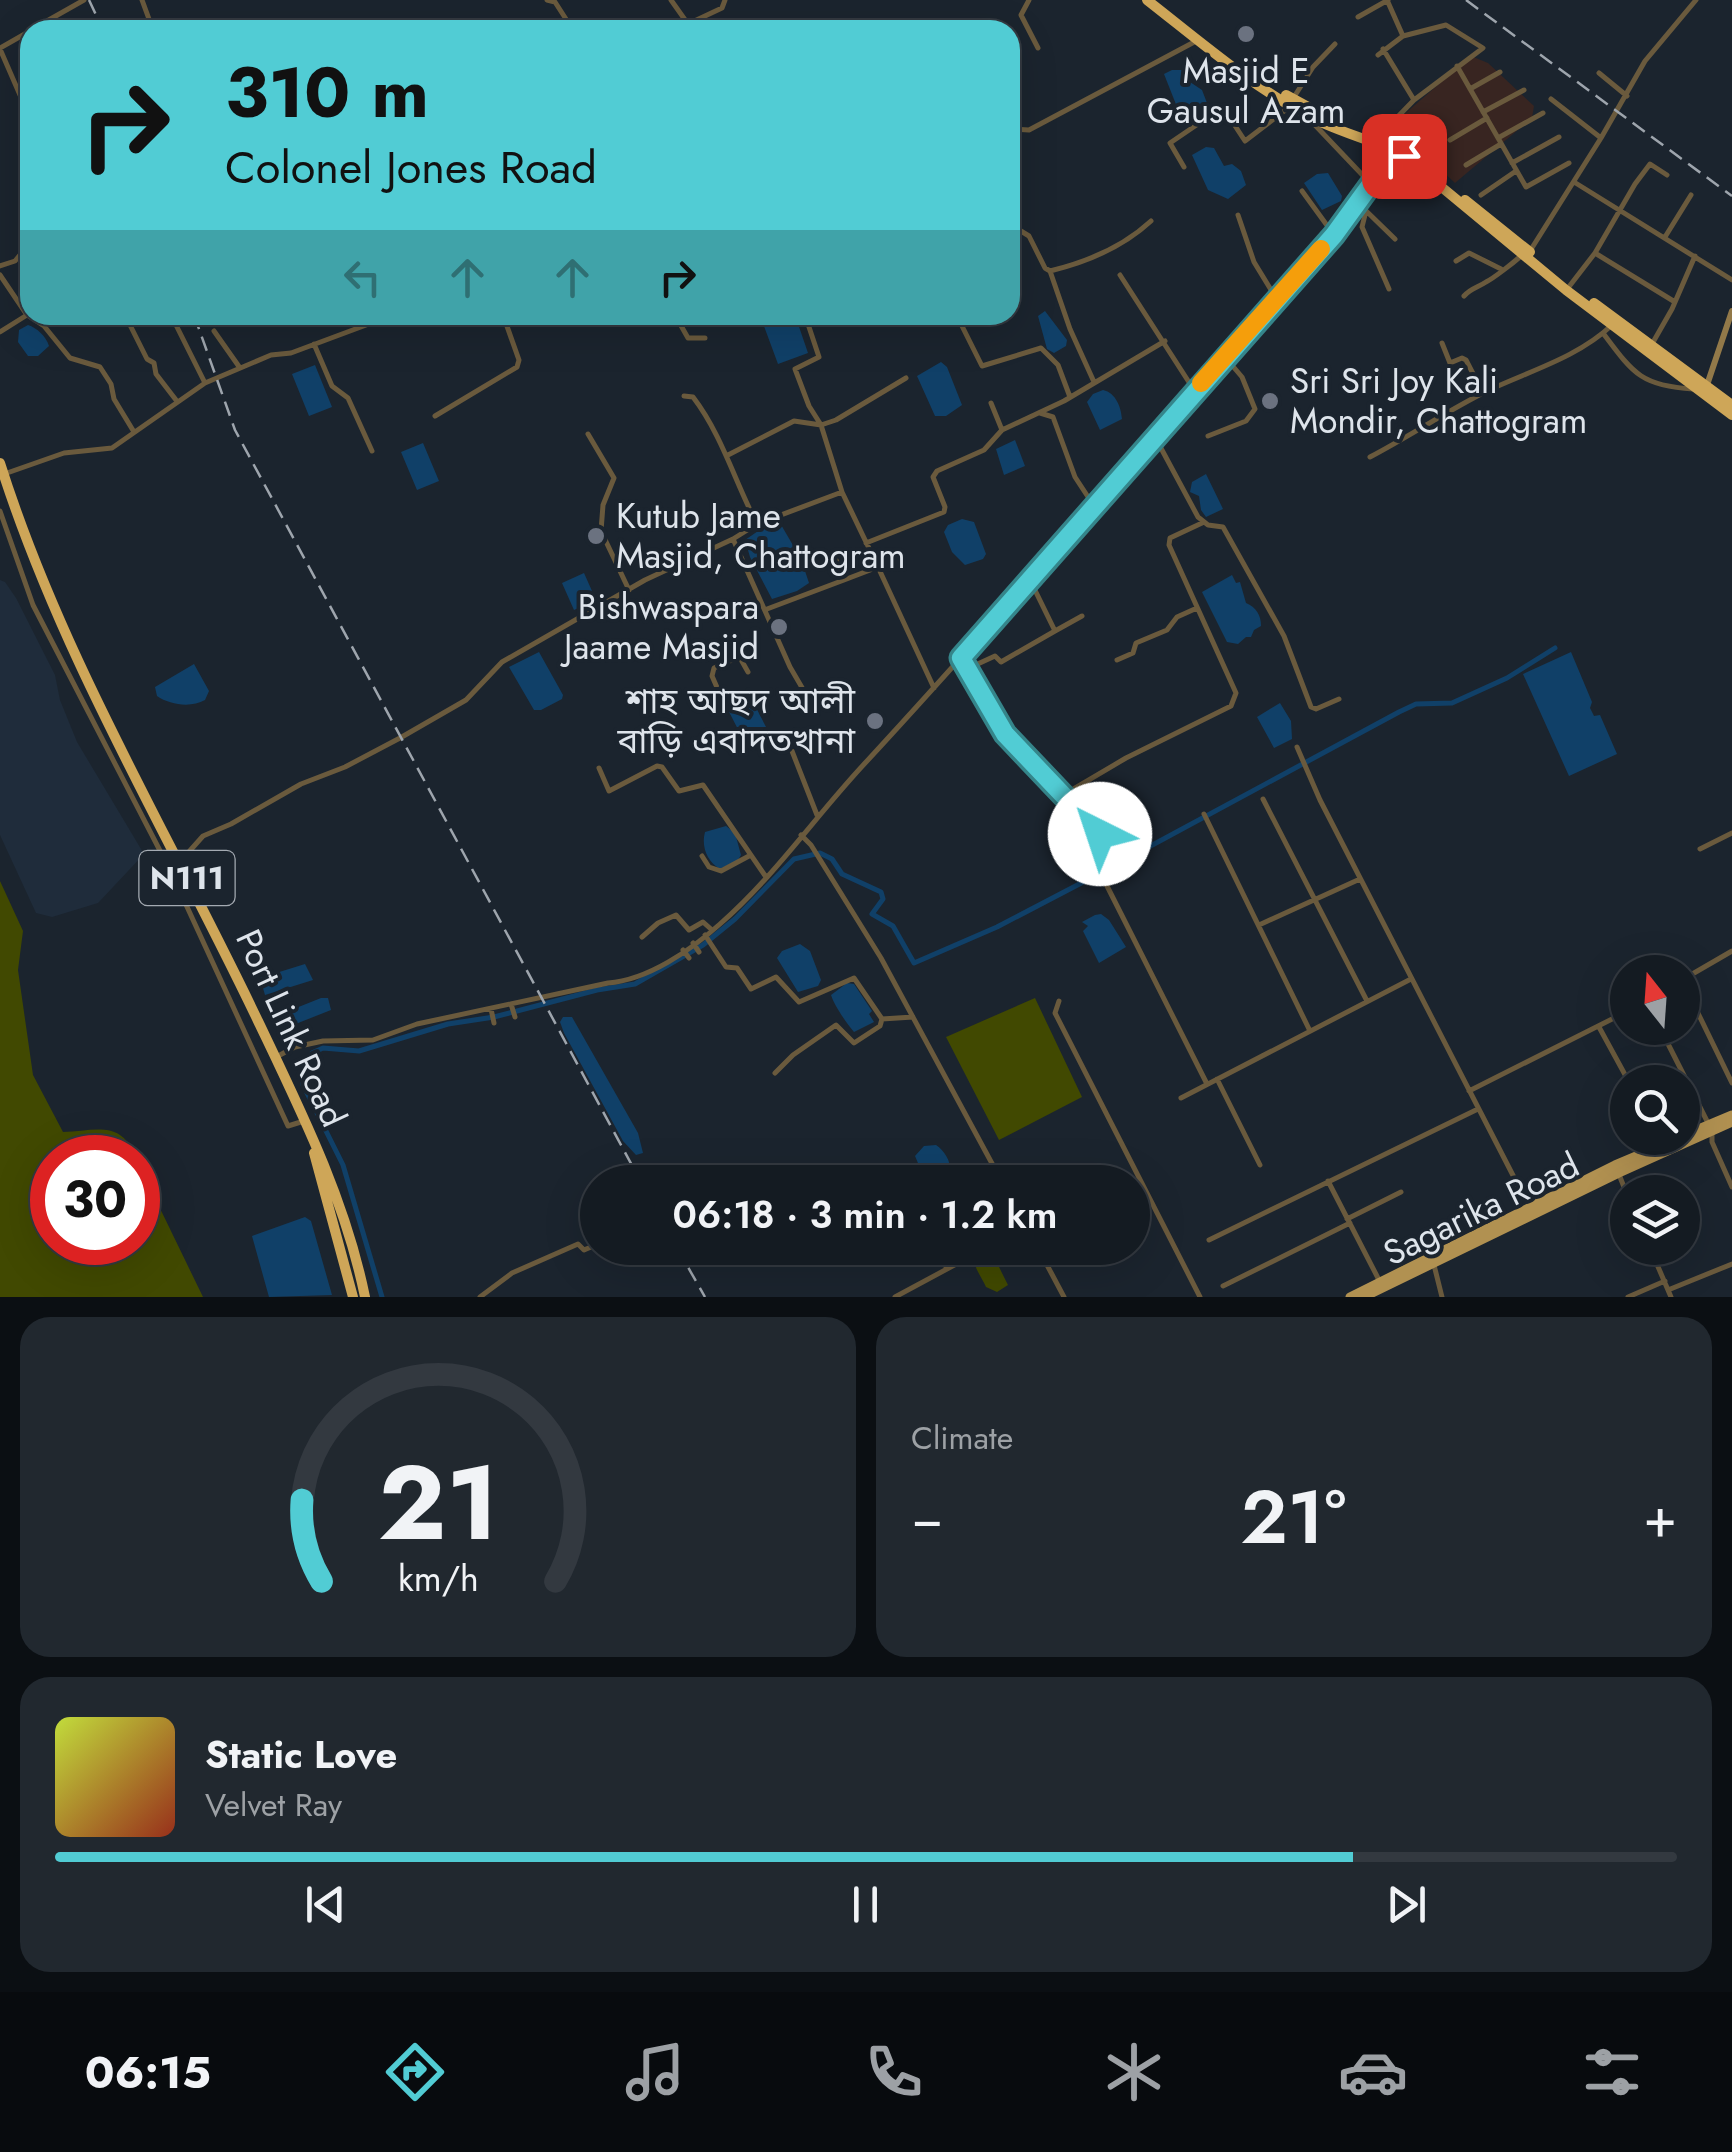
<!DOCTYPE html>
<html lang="en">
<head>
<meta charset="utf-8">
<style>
  body { margin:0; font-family:Jost,"Noto Sans Bengali",sans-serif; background:#21282f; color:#f1f3f6; height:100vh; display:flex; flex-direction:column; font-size:38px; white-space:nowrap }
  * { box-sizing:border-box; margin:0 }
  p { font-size:32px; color:#9da1a5 }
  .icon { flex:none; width:55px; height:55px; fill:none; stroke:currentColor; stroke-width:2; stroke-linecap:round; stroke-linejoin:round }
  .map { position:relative; height:1297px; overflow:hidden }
  .sheet { display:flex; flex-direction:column; gap:20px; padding:20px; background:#0b0f13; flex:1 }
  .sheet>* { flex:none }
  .guide { position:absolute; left:20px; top:20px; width:1000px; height:305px; border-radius:30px; box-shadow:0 10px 40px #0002,0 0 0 2px #333940; background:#51ccd4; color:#111; overflow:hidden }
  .needle { width:65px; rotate:343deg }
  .fabs { position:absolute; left:1610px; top:955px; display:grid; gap:20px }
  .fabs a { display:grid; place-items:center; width:90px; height:90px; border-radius:50%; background:#141b22; box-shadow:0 10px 40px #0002,0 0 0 2px #333940; font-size:50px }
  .speed { position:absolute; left:30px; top:1135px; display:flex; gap:20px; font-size:50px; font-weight:700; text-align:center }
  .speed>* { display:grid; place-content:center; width:130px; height:130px; border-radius:50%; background:#141b22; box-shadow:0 10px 40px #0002,0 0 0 2px #333940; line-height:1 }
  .speed .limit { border:15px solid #d22; background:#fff; color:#111 }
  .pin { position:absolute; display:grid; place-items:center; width:85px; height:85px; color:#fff; margin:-42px; border-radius:20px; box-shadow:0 5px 15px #0006 }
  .me { position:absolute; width:110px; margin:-55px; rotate:319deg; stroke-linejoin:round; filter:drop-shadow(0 0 8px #0008) }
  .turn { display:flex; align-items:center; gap:35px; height:210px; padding:0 40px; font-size:45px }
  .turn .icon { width:130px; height:130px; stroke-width:2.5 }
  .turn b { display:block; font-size:70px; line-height:85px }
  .lanes { display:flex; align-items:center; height:95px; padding:0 40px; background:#0003; justify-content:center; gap:50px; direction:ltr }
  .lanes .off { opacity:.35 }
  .big { font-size:75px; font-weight:600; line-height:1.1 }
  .sheet .widget { flex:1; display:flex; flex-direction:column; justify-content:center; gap:15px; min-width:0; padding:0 35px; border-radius:30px; background:#21282f }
  .sheet .dial { align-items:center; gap:0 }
  .dial svg { height:260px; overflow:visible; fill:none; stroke:#333940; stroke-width:7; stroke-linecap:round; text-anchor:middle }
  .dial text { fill:#f1f3f6; stroke:none }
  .song { display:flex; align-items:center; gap:30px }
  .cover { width:120px; height:120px; border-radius:15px; background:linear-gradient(135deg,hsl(70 70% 55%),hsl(10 70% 35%)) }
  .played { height:10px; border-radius:5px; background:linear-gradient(90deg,#51ccd4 80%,#333940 80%) }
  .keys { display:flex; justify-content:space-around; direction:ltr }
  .heat { display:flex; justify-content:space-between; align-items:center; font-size:55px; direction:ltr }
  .sheet .tiles { flex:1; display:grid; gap:20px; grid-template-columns:1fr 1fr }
  .widget:last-child { grid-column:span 2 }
  .trip { position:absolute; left:580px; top:1165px; width:570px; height:100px; border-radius:50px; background:#141b22; box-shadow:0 10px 40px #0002,0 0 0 2px #333940; font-weight:600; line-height:100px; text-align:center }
  .dock { display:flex; height:160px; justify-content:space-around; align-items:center; background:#080b0e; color:#9da1a5 }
  .dock .icon { width:70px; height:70px }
  .dock .on { color:#51ccd4 }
  .dock b { font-size:45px; color:#f1f3f6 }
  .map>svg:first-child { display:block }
</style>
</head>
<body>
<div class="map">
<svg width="1732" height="1297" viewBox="0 0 1732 1297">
  <rect width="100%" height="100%" fill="#1b242e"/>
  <path fill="#382521" d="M1471 56 1488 63 1534 106 1532 118 1455 183 1392 125Z"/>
  <path fill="#1f2c3b" d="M0 580 5 582 16 598 55 675 60 700 77 742 144 854 98 903 52 917 36 913 0 835Z"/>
  <path fill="#414901" d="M0 881 23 931 18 970 33 1075 63 1132C94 1131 122 1119 135 1157L52 1158V1242H138V1163L203 1297H0Z
    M1035 998 1082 1097 999 1140 946 1037Z
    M990 1249 1008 1285 997 1292 986 1287C982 1277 971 1265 975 1255Z"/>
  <path fill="#104068" d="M1172 70H1184V78L1202 90 1207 103 1188 119 1179 112 1164 74Z
    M1206 147 1214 148 1224 166 1232 164 1241 171 1246 185 1228 199 1208 190 1192 155Z
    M1328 173 1342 196 1341 201 1322 210 1304 183 1317 174Z
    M1045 311 1067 340 1066 346 1054 353 1047 349 1038 316Z
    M763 315H795L808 353 778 364 761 318Z
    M28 325C37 328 46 336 49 346L38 356H28L18 342 19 330Z
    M941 362 947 367 962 405 946 416H935L917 376Z
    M315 365 332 407 309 416 292 374Z
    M1103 390C1116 393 1121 407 1122 419L1100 430 1087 402 1093 394Z
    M1015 440 1025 466 1004 475 996 449Z
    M423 443 439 481 417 490 401 452Z
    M1206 474 1223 509 1206 517 1201 510 1199 496 1190 492 1192 482Z
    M962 519 974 522 986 554 983 559 965 565 952 552 944 532 948 525Z
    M780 523 801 559 809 583 797 591 772 599 750 557 745 540 764 527Z
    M584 573 596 600 574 610 562 583Z
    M1232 575 1236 583 1240 582 1246 603C1256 607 1261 615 1261 626L1254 630 1251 637H1246L1238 644 1227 642 1202 592Z
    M539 652 563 695 562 699 541 710H534L509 667Z
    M1571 652 1592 702 1590 708 1594 716 1600 715 1617 754 1569 776 1523 674Z
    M194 664 209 691 205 700C191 708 170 705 157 696L155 687Z
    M749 694 766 727 743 739 726 706Z
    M1280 703 1291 721 1292 739 1274 748 1257 717Z
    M726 826 735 833 741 855 738 860 720 869C707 862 701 846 705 832Z
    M1095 915 1101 914 1109 920 1126 947 1099 963 1083 931 1088 926 1082 922Z
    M800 944 810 951 821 980 818 986 798 992 777 958 782 951Z
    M305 964 313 980 265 995 260 978Z
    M847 983 854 984 872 1011 869 1014 874 1022 854 1032C847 1024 834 1005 831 995Z
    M321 998H328L331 1010 288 1027 283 1024 281 1018 286 1012Z
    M563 1017H572L638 1133 643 1153 636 1155 623 1141 564 1033 560 1022Z
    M936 1145C948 1153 955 1170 947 1182H926L915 1156 924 1146Z
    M305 1217 311 1221 332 1295 269 1297 252 1236Z"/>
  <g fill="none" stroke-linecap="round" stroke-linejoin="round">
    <path stroke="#104068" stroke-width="5" d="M1119 863 1399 712 1416 704 1452 703 1507 678 1555 648
      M382 1297 343 1165 303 1085V1076L312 1053 323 1048 359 1051 448 1024 494 1017 597 990 635 984 703 945 735 919 794 859 820 853 832 859 842 874 881 892 883 899 872 914 893 926 914 963 997 927 1110 868"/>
    <path stroke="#6a5a3d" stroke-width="5" d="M142 0 153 30
      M547 0 555 2 573 30
      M671 0 688 24 722 8 725 0
      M1029 0 1021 15 1038 48
      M1387 0 1403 36
      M1358 17 1388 0
      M31 30 84 0
      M0 48 30 31
      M0 49 30 118
      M1383 49 1414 100
      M1378 55 1403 36 1446 25 1483 48 1414 100 1379 136
      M1457 66 1526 187 1569 163
      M1599 73 1627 96
      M1470 89 1500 72
      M1294 97 1313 67 1335 44
      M1551 99 1601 138
      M1483 112 1524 90
      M1313 123 1371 184
      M1010 129 1029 130 1198 40
      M1498 138 1543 113
      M1450 140 1487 118
      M1512 163 1559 137
      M1466 165 1501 144
      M1184 167 1170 143 1220 109H1224L1245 141 1288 108
      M1574 182 1732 280
      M1302 191 1334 235
      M1481 195 1516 171
      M1359 204 1395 239
      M1366 211 1362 227 1389 289
      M1238 215 1254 262 1276 298
      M1010 216 1016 228 1029 236 1045 268 1050 271 1070 329 1094 382
      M1665 237 1691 195
      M1530 251 1601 138 1645 61 1696 0
      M1595 253 1675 302
      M1456 261 1469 253 1501 269
      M0 266 15 261 30 243
      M1050 271C1087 262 1123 247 1151 221
      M0 275 27 315 0 332
      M1120 275 1194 390
      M1568 288 1595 253 1635 184 1650 164 1667 175
      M1464 296C1471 288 1477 288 1486 282 1494 278 1513 263 1521 256
      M27 315 44 326 70 358 100 367 111 384 114 399 134 432
      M125 315 147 359 154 363 156 374 176 400
      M171 315 205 383
      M675 315 688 338H705
      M805 315 819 357 795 369 809 406 821 425 842 492
      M958 318 982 366 1041 348 1058 365 1070 397
      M214 331 240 368
      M1603 333C1633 373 1641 386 1693 389
      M1442 343 1450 363 1462 358 1466 360 1483 393
      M314 344 332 386 348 398 372 451
      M1652 344 1672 309 1695 256
      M684 396 693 397C722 435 735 482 757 524L842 492 878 567
      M991 403 1002 430
      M1040 413 1053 417 1075 477 1094 506
      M435 416 517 367 519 360 503 315
      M588 434 614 478 603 505 601 531 629 590
      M1208 436 1246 421 1255 409 1242 377 1225 357
      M1155 437 1198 517 1208 525 1223 527 1284 636 1311 707 1316 709 1339 699
      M728 455 794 421 821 425 836 420 906 378
      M1370 457C1410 436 1447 411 1487 391 1529 371 1577 358 1612 325
      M7 473 64 453 112 448 205 383 271 355 291 353 393 315
      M0 511 33 605 171 872 288 1126 304 1121
      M757 524 733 539 790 667 811 703
      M866 543 944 512 945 507 933 477 937 471 984 450 1002 430 1064 401 1165 341
      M836 560 844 580 878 567 934 688
      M1030 580 1055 631 1082 616
      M767 609 844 580
      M731 642 748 672
      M961 658 1005 733 1075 805 1119 858 1121 864 1106 873 1104 880 1207 1084
      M1117 660 1133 653 1136 643 1167 630 1177 617 1197 608
      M969 668 995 656 1001 662 1055 631
      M719 692 712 676 714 668 739 657
      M1297 747 1320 800 1520 1189 1538 1204
      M792 751 817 815
      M599 768 609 791 657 766 662 767 679 791 703 785 766 877
      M1065 794 1126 758 1231 706 1236 693 1169 545 1170 538 1202 523
      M1263 799 1367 1001
      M1204 814 1310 1031
      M801 835 811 845 881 958 1002 1182
      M1700 849 1732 833
      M702 856 709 867 721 871 749 856
      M171 872 203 836 231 824 301 784 345 767 400 738 466 700 502 662 645 580 733 539
      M1259 925 1360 879
      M705 935 726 967 737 968 751 989 776 977 799 1002 854 978 882 1019 880 1026 854 1043 836 1025 793 1055 775 1073
      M642 937 658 923 676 915 689 930 703 922 712 930
      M693 943 699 952
      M683 950 689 958
      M1682 980 1732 951
      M1682 991 1695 1007 1732 1083
      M1059 1001 1055 1013 1200 1297
      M511 1004 515 1017
      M491 1009 494 1023
      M882 1019 913 1017
      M1599 1027 1629 1082
      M1660 1028 1708 1123
      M278 1056 295 1047 323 1041 373 1040 417 1024 608 983C648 980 691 950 720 924 775 876 817 814 867 761 1026 589 1178 410 1334 235L1371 184 1404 156
      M1217 1079 1260 1165
      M1469 1091 1628 1011
      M1181 1098 1411 979
      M1712 1133V1142L1732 1187
      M1618 1172 1628 1197
      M1328 1181 1379 1280
      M1347 1219 1401 1192
      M1209 1240 1478 1109
      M933 1248 947 1268
      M1038 1248 1064 1297
      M1650 1248 1671 1297
      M1434 1265 1442 1297
      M1223 1286 1350 1223
      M1668 1290 1732 1264
      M480 1297 512 1273 578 1244 584 1250 598 1244
      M895 1297 986 1248
      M1628 1297 1665 1281"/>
    <path stroke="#927949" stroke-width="6" d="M1707 385 1732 311"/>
    <path stroke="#b19151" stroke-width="9" d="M1682 1136 1732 1115
      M1350 1297 1615 1165 1679 1138
      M1364 1297 1619 1173 1732 1122"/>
    <path stroke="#cea658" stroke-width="10" d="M1147 0C1197 39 1248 83 1304 114 1336 132 1372 139 1404 156L1566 290 1732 415
      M1286 95 1332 120
      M1465 200 1530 252
      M1594 303 1732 405
      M0 463C62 659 170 836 258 1021 301 1111 345 1199 365 1297
      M314 1153 353 1297"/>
    <path stroke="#9ea5ad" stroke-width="2.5" stroke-dasharray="15 8" stroke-linecap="butt" d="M89 0 103 30
      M1466 0 1732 196
      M194 315 235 430 641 1182
      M677 1248 705 1297"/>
  </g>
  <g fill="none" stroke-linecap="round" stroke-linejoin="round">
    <defs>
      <path id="route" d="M1100 834 1005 734 961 658 1334 235 1371 184 1404 156"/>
    </defs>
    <use href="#route" stroke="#35858a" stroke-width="25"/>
    <use href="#route" stroke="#51ccd4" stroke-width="18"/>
    <path stroke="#f59e0b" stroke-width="18" d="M1201 383 1321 249"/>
  </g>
  <g fill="#6b7280" stroke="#1b242e" stroke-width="4">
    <circle cx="1246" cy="34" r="10"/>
    <circle cx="1270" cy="401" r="10"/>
    <circle cx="596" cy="536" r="10"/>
    <circle cx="779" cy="627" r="10"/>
    <circle cx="875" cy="721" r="10"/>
  </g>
  <g text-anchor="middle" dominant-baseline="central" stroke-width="8" stroke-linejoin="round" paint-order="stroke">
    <rect fill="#1b242e" stroke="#a4aab2" stroke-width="2.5" x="139.5" y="851" width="95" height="54" rx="8"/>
    <g font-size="32" font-weight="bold" fill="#dee4eb">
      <text x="187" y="878">N111</text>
    </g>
    <g font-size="35" fill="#dee4eb" stroke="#1b242e" text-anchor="start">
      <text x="1246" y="71" text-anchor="middle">Masjid E<tspan x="1246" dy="40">Gausul Azam</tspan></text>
      <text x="1290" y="381">Sri Sri Joy Kali<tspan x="1290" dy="40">Mondir, Chattogram</tspan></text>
      <text x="616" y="516">Kutub Jame<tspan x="616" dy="40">Masjid, Chattogram</tspan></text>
      <text x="759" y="607" text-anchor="end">Bishwaspara<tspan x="759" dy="40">Jaame Masjid</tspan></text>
      <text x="855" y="701" text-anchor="end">শাহ আছদ আলী<tspan x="855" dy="40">বাড়ি এবাদতখানা</tspan></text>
    </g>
    <g font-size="35" fill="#dee4eb" stroke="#1b242e">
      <text transform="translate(291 1028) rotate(65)">Port Link Road</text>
      <text transform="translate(1481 1209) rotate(-26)">Sagarika Road</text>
    </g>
  </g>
</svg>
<div class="fabs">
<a><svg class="needle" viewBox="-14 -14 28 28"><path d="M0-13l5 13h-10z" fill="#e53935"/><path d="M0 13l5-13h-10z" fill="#9da1a5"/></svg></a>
<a><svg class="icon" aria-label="search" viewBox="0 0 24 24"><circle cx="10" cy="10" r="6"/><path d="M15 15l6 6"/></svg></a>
<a><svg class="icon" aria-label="layers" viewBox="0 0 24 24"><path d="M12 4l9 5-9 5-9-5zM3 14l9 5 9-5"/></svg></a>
</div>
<div class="speed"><div class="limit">30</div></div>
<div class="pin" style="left:1404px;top:156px;background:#d93025"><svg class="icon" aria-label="arrive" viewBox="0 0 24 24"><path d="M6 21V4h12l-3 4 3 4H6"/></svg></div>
<svg class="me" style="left:1100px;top:834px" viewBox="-20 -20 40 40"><circle r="19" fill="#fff"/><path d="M0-13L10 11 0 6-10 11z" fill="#51ccd4"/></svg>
<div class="trip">06:18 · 3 min · 1.2 km</div>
<div class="guide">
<div class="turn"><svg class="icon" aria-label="right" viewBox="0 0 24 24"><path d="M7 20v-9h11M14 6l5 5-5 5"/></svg><div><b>310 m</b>Colonel Jones Road</div></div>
<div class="lanes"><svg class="icon off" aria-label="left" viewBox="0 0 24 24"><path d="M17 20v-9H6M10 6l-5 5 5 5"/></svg><svg class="icon off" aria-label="ahead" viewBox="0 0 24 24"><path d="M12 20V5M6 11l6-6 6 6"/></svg><svg class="icon off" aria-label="ahead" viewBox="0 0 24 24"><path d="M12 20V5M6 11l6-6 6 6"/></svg><svg class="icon" aria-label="right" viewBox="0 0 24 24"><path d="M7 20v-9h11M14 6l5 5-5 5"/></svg></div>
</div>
</div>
<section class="sheet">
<div class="tiles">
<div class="widget dial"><svg viewBox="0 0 100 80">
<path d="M14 69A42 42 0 1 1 86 69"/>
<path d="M14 69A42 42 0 0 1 8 44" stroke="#51ccd4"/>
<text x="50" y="56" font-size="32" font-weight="700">21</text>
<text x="50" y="72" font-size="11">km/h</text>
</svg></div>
<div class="widget"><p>Climate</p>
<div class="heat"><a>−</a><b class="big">21°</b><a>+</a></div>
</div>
<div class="widget">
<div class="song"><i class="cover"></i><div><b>Static Love</b><p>Velvet Ray</p></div></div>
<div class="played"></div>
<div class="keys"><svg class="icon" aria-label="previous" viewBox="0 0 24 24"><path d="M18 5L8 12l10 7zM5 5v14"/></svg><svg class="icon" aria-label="pause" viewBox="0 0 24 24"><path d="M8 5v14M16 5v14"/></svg><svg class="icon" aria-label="next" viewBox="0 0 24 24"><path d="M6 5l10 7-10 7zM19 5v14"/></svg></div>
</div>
</div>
</section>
<nav class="dock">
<b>06:15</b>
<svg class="icon on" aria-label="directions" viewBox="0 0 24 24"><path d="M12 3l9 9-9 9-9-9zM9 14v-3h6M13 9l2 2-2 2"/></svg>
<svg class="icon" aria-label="music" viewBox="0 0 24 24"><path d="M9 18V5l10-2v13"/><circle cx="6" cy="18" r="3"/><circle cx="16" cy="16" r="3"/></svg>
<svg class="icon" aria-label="phone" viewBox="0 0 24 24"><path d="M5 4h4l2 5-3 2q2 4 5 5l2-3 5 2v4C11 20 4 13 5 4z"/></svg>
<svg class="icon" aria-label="climate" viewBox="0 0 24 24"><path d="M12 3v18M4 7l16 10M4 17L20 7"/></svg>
<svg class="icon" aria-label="car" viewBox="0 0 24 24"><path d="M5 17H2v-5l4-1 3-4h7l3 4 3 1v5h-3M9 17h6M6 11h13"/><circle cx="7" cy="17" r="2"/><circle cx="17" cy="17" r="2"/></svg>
<svg class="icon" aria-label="filters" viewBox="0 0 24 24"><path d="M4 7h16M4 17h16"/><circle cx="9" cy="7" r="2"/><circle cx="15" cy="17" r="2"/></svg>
</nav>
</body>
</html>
